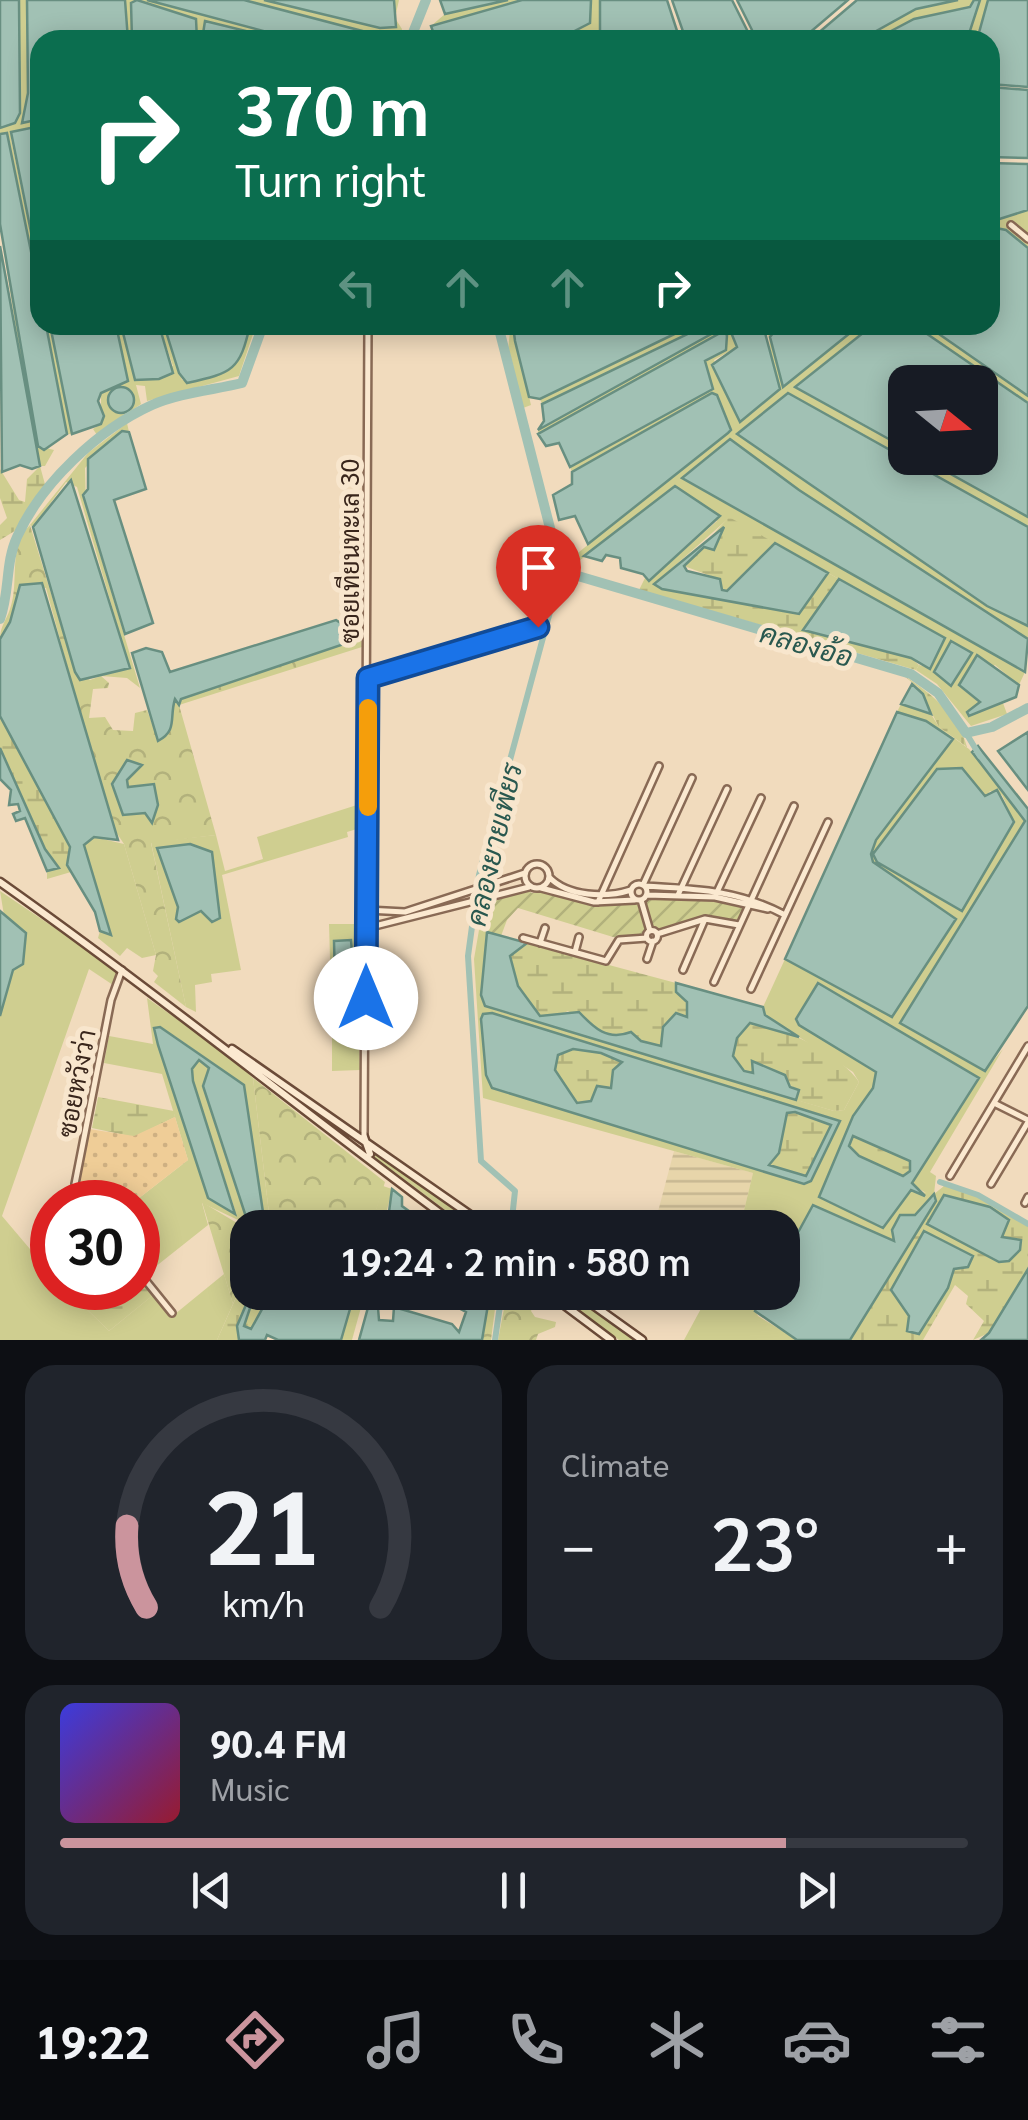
<!DOCTYPE html>
<html lang="en">
<head>
<meta charset="utf-8">
<style>
  body { margin:0; font-family:Georgia,Sarabun,serif; background:#20242c; color:#f1f3f6; height:100vh; display:flex; flex-direction:column; font-size:38px; white-space:nowrap }
  * { box-sizing:border-box; margin:0 }
  p { font-size:32px; color:#9ea1a6 }
  .icon { flex:none; width:55px; height:55px; fill:none; stroke:currentColor; stroke-width:2; stroke-linecap:round; stroke-linejoin:round }
  .map { position:relative; height:1340px; overflow:hidden }
  .panel { display:flex; flex-direction:column; gap:25px; padding:25px; background:#0d0f14; flex:1 }
  .panel>* { flex:none }
  .banner { position:absolute; left:30px; top:30px; width:970px; height:305px; border-radius:30px; box-shadow:0 5px 25px #0003; background:#0b6e4f; color:#fff; overflow:hidden }
  .needle { width:65px; rotate:108deg }
  .tools { position:absolute; left:888px; top:365px; display:grid; gap:20px }
  .tools a { display:grid; place-items:center; width:110px; height:110px; border-radius:20px; background:#171b24; box-shadow:0 5px 25px #0003; font-size:50px }
  .speed { position:absolute; left:30px; top:1180px; display:flex; gap:20px; font-size:50px; font-weight:700; text-align:center }
  .speed>* { display:grid; place-content:center; width:130px; height:130px; border-radius:50%; background:#171b24; box-shadow:0 5px 25px #0003; line-height:1 }
  .speed .limit { border:15px solid #d22; background:#fff; color:#111 }
  .pin { position:absolute; display:grid; place-items:center; width:85px; height:85px; color:#fff; margin:-102px -42px; border-radius:50% 50% 50% 0; rotate:-45deg; box-shadow:0 0 10px #0007 }
  .pin .icon { rotate:45deg }
  .me { position:absolute; width:110px; margin:-55px; rotate:0deg; stroke-linejoin:round; filter:drop-shadow(0 0 8px #0008) }
  .turn { display:flex; align-items:center; gap:35px; height:210px; padding:0 40px; font-size:45px }
  .turn .icon { width:130px; height:130px; stroke-width:2.5 }
  .turn b { display:block; font-size:70px; line-height:85px }
  .lanes { display:flex; align-items:center; height:95px; padding:0 40px; background:#0003; justify-content:center; gap:50px; direction:ltr }
  .lanes .off { opacity:.35 }
  .big { font-size:75px; font-weight:600; line-height:1.1 }
  .panel .card { flex:1; display:flex; flex-direction:column; justify-content:center; gap:15px; min-width:0; padding:0 35px; border-radius:30px; background:#20242c }
  .panel .dial { align-items:center; gap:0 }
  .dial svg { height:260px; overflow:visible; fill:none; stroke:#363941; stroke-width:7; stroke-linecap:round; text-anchor:middle }
  .dial text { fill:#f1f3f6; stroke:none }
  .song { display:flex; align-items:center; gap:30px }
  .cover { width:120px; height:120px; border-radius:15px; background:linear-gradient(135deg,hsl(240 70% 55%),hsl(350 70% 35%)) }
  .played { height:10px; border-radius:5px; background:linear-gradient(90deg,#cb949d 80%,#363941 80%) }
  .keys { display:flex; justify-content:space-around; direction:ltr }
  .heat { display:flex; justify-content:space-between; align-items:center; font-size:55px; direction:ltr }
  .panel .tiles { flex:1; display:grid; gap:25px; grid-template-columns:1fr 1fr }
  .card:last-child { grid-column:span 2 }
  .trip { position:absolute; left:230px; top:1210px; width:570px; height:100px; border-radius:30px; background:#171b24; box-shadow:0 5px 25px #0003; font-weight:600; line-height:100px; text-align:center }
  .tab-bar { display:flex; height:160px; justify-content:space-around; align-items:center; background:#090b0e; color:#9ea1a6 }
  .tab-bar .icon { width:70px; height:70px }
  .tab-bar .on { color:#cb949d }
  .tab-bar b { font-size:45px; color:#f1f3f6 }
  .map>svg:first-child { display:block }
</style>
</head>
<body>
<div class="map">
<svg width="1028" height="1340" viewBox="0 0 1028 1340">
  <defs>
    <pattern id="farmland-rules" width="6" height="5" patternUnits="userSpaceOnUse" patternTransform="scale(2.5)"><rect width="6" height="5" fill="#e7d5aa"/><path d="M0 2.5h6" fill="none" stroke="#c7b792"/></pattern>
    <pattern id="forest-crowns" width="20" height="18" patternUnits="userSpaceOnUse" patternTransform="scale(2.5)"><rect width="20" height="18" fill="#cfce90"/><path d="M2 6a3 3 0 1 1 6 0M12 15a3 3 0 1 1 6 0" fill="none" stroke="#b2b17c"/></pattern>
    <pattern id="wetland-marsh" width="20" height="14" patternUnits="userSpaceOnUse" patternTransform="scale(2.5)"><rect width="20" height="14" fill="#cfce90"/><path d="M1 5h8M5 5V1M11 12h8M15 12V8" fill="none" stroke="#b2b17c"/></pattern>
    <pattern id="sand-dots" width="8" height="8" patternUnits="userSpaceOnUse" patternTransform="scale(2.5)"><rect width="8" height="8" fill="#efcd97"/><path d="M2 2h.1M6 6h.1" fill="none" stroke="#ceb082" stroke-width="1.8" stroke-linecap="round"/></pattern>
    <pattern id="garden-furrows" width="10" height="10" patternUnits="userSpaceOnUse" patternTransform="scale(2.5)"><rect width="10" height="10" fill="#cfce90"/><path d="M-1 1l2-2M0 10L10 0M9 11l2-2" fill="none" stroke="#b2b17c"/></pattern>
  </defs>
  <rect width="100%" height="100%" fill="#f1dbbd"/>
  <path fill="url(#farmland-rules)" d="M674 1151 753 1173 740 1227 655 1223Z"/>
  <path fill="#cfce90" fill-rule="evenodd" d="M19 0H27L28 93 22 122 40 119V126L12 132 11 139 40 277V296L7 134H0V128L15 123 20 113Z
    M125 0H147L297 40H276L205 21 202 40H197L196 19 137 1 131 3 132 40H128Z
    M244 0H264L389 28 394 0H399L395 18 402 29 400 40Z
    M508 0H522L431 26 445 14Z
    M591 0H600V40L584 32 557 40C578 31 592 25 591 0Z
    M958 0H974L970 7 914 19 874 40H860L916 9Z
    M980 0H988L977 40H967Z
    M1028 207V248L1006 230 990 231V222Z
    M0 224 38 446 54 450 45 466H40L32 436Z
    M46 325H50L72 434H67Z
    M116 325H121L135 380 173 366 159 325H164L182 380C230 378 240 371 250 325H256L239 376 147 401 145 386 136 385 141 404 97 435 93 429 101 424V393L128 381Z
    M520 325H531L514 333 531 405 523 408 508 350 510 331Z
    M693 325H706L542 404 540 399Z
    M721 325H728L737 347 714 360 741 421 775 380 767 326 779 325 770 337 783 386 860 325H873L796 387 905 448V458H922L1028 517V527L789 393 737 433 987 606 1028 626V639L799 490 731 439 683 478 1025 672 1019 685 995 665 959 686 984 707 1003 703 1007 714 971 726 937 684 916 670 919 665 930 668 945 638 729 518 654 584 649 581 717 521 675 486 570 568 563 564 558 547 566 545 569 556H574L731 430 712 393 572 472 570 467 713 389 705 361 722 333 538 434V430L712 334Z
    M914 325C942 325 1002 378 1028 396V403Z
    M127 423 129 432 122 431 85 468 86 508 140 688 127 678 101 676 130 668 77 487 66 482 33 527 30 525 88 453Z
    M901 704 931 714 939 727 969 749 1025 821 900 1023 985 1071 1003 1049 930 1172 936 1176 934 1194 895 1241 813 1205 783 1260 782 1228 740 1227 753 1173 483 1098 474 959 479 930 487 932 481 994 495 1010 834 1111 844 1110 859 1082 853 1072 765 1015 763 1007 785 959 893 1017 955 919 873 862 871 854 876 840 953 740 926 721 897 712ZM962 768 986 797 990 791 1002 795 1014 822 962 911ZM492 1013 839 1120 840 1121 811 1181 804 1184 492 1088 486 1075 481 1019 483 1014ZM799 1025 979 1078 912 1184 926 1193 911 1189 883 1228 819 1197 853 1117 873 1088 876 1071Z
    M360 804V828L347 832 348 837 222 875 241 970 211 974 212 982 195 985 196 1012 186 1007 151 842 216 835 225 871 263 859 257 837ZM212 852 201 911 176 919 178 907Z
    M94 837 124 844 156 955 142 958 127 948 120 956 98 938 100 931 111 934 84 845 86 839Z
    M0 891 117 970 113 985 89 969 2 1216 52 1275V1288H65L109 1331 158 1291 175 1314 224 1274 233 1304 217 1340H0V1016L13 970Z
    M329 924H362L361 994 331 992Z
    M147 998 227 1054 253 1078 270 1222 258 1227 264 1219 244 1085 175 1036 155 1028 208 1198 235 1210 193 1081 192 1069 198 1059 209 1068 203 1086 253 1227 202 1203 208 1225 145 1275 138 1266V1202H134L188 1160 162 1074 104 1063 109 1036 153 1044Z
    M332 1033H359L360 1070 332 1071Z
    M376 1152 482 1227H468L373 1156Z
    M383 1186 392 1189 383 1227 355 1228 357 1217 374 1216Z
    M710 1292 764 1293 755 1310 758 1316 797 1340H684Z
    M341 1293H365L352 1340H341L350 1309Z
    M555 1293H571L635 1340H619Z"/>
  <path fill="url(#forest-crowns)" fill-rule="evenodd" d="M30 525 75 672 90 680 101 676 109 683 108 688 93 689 89 718 105 717 113 730 133 731 135 713 147 710 158 740 176 698 361 638 362 647 179 705 216 835 151 843 186 1007 154 982 158 976 153 971 156 955 124 844 110 823 46 588 20 585 10 622 0 639C0 626 6 621 10 609 20 582 7 547 30 525ZM141 765 126 781 128 787H142L151 822 145 813H133L112 784Z
    M253 1078 385 1182 374 1217 273 1218 270 1222Z
    M202 1202 247 1229V1273L233 1304Z
    M490 1293H497L491 1340H482Z
    M507 1293 537 1294 531 1311 535 1317 556 1322 555 1327 538 1334 536 1340H498Z"/>
  <path fill="url(#wetland-marsh)" fill-rule="evenodd" d="M40 466 46 488 18 529 0 540V525L7 518 0 498V469L19 500 25 502 27 479Z
    M729 517 775 543 727 591 722 590 719 579 684 566Z
    M828 573 839 579 804 630 911 658 919 665 916 670 639 590 645 578 662 589 798 614Z
    M904 676C930 692 959 716 967 747L939 727 918 687Z
    M0 716 71 848 67 865 71 872 47 879V871L58 867 45 849 0 748Z
    M527 943 676 983V992L687 1002V1018L661 1046 597 1032 568 1011 552 1018 540 1016 518 985 509 956Z
    M750 1023C780 1025 842 1055 859 1082L844 1110 834 1111 796 1100 798 1090 752 1062 753 1074 744 1071 733 1056 737 1038Z
    M573 1049 601 1053 623 1062C613 1086 604 1099 577 1103L555 1070 558 1055Z
    M98 1097 174 1111 175 1117 134 1137 92 1128Z
    M795 1112 831 1125 806 1176 769 1165 780 1152 787 1113Z
    M852 1136 910 1161 911 1171 904 1177 859 1156 849 1146Z
    M944 1186 979 1197 1028 1226V1269L989 1333 973 1340 984 1321 966 1304 968 1296 955 1285 923 1340H850L936 1201 934 1194ZM1009 1221 1002 1237 1021 1240 1020 1249 1009 1261 999 1262 927 1223ZM924 1232 954 1269 948 1288 919 1334 907 1331 916 1247Z
    M357 1217 355 1227 266 1228 272 1218Z
    M247 1273 251 1293 237 1326 239 1340H217Z
    M138 1278 152 1296 109 1331 65 1288H138Z
    M255 1293H271L251 1329 244 1327Z"/>
  <path fill="url(#sand-dots)" d="M175 1117 188 1160 134 1202H125L110 1183 90 1202 79 1189 89 1129 134 1136Z"/>
  <path fill="url(#garden-furrows)" d="M522 887 532 893 548 891 605 905 677 896 746 906 740 922 709 916 659 931 647 928 643 936 613 937 518 908 507 920 501 936 479 930 487 899Z"/>
  <path fill="#a1c1b4" stroke="#688f81" stroke-width="2.5" fill-rule="evenodd" d="M0 0H19L20 113 15 123 0 128Z
    M27 0H125L128 40H40V119L22 123 28 93Z
    M137 0 196 19 197 40H132L131 3Z
    M147 0H244L393 39 297 40Z
    M264 0H394L396 27 380 28Z
    M440 0H508L445 14Z
    M522 0H591L590 23 557 40H436L431 26Z
    M600 0H667L680 40H600Z
    M672 0H732L752 40H686Z
    M737 0H848L801 40H757Z
    M857 0H958L916 9 860 40H810Z
    M974 0H980L967 40H874L914 19 970 7Z
    M988 0H1028V87L990 84V40H977Z
    M205 21 274 38 276 40H202Z
    M990 87 1028 90V158L990 157Z
    M40 126V277L11 132Z
    M7 133 40 296V325H46L67 434 44 450 38 446 0 224V134Z
    M990 163 1028 164V210L990 222Z
    M996 228 1006 230 1028 248V396L926 325H990V231Z
    M0 246 40 466 32 469 20 465 2 472Z
    M50 325H116L128 381 101 393 98 401 104 416 101 424 72 434Z
    M121 325H159L173 373 159 379 135 380Z
    M164 325H250C240 370 233 373 187 383L179 373Z
    M531 325H693L540 399 529 397 515 341 514 333Z
    M706 325 722 328 538 430 544 421 542 404Z
    M728 325H769L764 329 780 389 740 422 712 365 737 347Z
    M779 325H860L783 387 770 337Z
    M873 325H914L1028 403V517L922 458H980V382H905V448L795 387Z
    M722 332 727 335 726 350 705 361 713 389 570 467 559 443 546 446 538 434Z
    M108 400a13 13 0 1 1 26 0a13 13 0 1 1-26 0Z
    M712 393 717 395 731 430 728 433 588 544 575 516 559 520 553 495 572 484V472Z
    M788 393 1028 527V626L987 606 737 434Z
    M122 431 129 432 146 489 114 500 153 623 125 634 83 495 88 489V459Z
    M730 439 799 490 1028 639 1025 672 682 478Z
    M71 480 130 668 80 680 75 672 33 527Z
    M675 486 720 516 649 581 643 574 621 568 620 558 606 555 602 561 584 556Z
    M724 527 714 550 704 547 684 566 687 571 720 579 722 590 727 591 775 543 828 573 799 614 662 589 654 584Z
    M839 579 945 638 930 669 911 658 803 630Z
    M42 583 118 840 94 837 84 845 111 935 100 931 95 912 67 865 70 847 0 716V639L10 622 20 585Z
    M336 620 354 632 356 640 181 699 179 705 175 699C169 718 178 730 158 741L132 653 146 648 162 652 170 672Z
    M951 641 972 653 951 686 934 672Z
    M977 655 1019 685 1016 697 969 716 967 712 980 702 959 685Z
    M912 684 923 694 931 714 901 704Z
    M897 712 926 721 953 739 876 840 871 854 873 862 956 919 892 1017 785 959Z
    M1028 732V790L998 751Z
    M978 746 1028 809V1006L985 1071 900 1023 1025 821 972 752Z
    M0 748 45 849 59 868 47 871 25 818 16 821 13 814 20 811 18 804 9 805 11 790 0 779Z
    M127 760 142 765 127 780 128 787 154 784 158 805 152 823 145 813 123 815 112 784Z
    M962 768 985 796 997 790 1014 822 962 911 877 862 873 854 937 769Z
    M190 844 212 852 220 918 212 922 201 911 179 922 176 919 178 907 157 848Z
    M0 911 26 933 23 964 13 970 0 1016Z
    M487 932 527 943 510 956 518 986 540 1016 579 1012C594 1028 607 1041 631 1032L641 1041 661 1046 663 1027 676 1013 687 1017V1002L676 992V983L763 1007 765 1015 799 1037 750 1023 737 1038 733 1056 744 1071 753 1073 752 1061 785 1075 790 1087 799 1090 796 1100 485 1006 481 995Z
    M351 940 354 977 352 982H335L334 941Z
    M818 983 979 1078 912 1183 925 1196 911 1190 883 1228 819 1197 853 1116 873 1088 876 1072 799 1025 796 1019ZM853 1136 910 1161V1171L903 1176 859 1156 849 1146Z
    M492 1013 511 1019 840 1121 811 1181 804 1184 492 1088 486 1075 481 1019 483 1014ZM573 1049 601 1053 622 1062 613 1070 611 1088 597 1086 591 1101 577 1103 555 1070 558 1055ZM795 1112 831 1125 806 1176 769 1165 779 1153 787 1113Z
    M160 1027 244 1085 264 1219 258 1227 249 1226 203 1086 209 1068 199 1060 192 1069 193 1081 235 1214 208 1198 158 1045 154 1028Z
    M392 1189 402 1197V1206L431 1227H387Z
    M934 1194 936 1201 850 1340H797L755 1311 764 1293 782 1292 783 1260 813 1205 894 1241 892 1230 900 1215H915Z
    M944 1195 990 1207 1009 1220 1002 1237 1021 1240 1020 1250 1009 1261 999 1262 927 1224Z
    M924 1231 973 1256 968 1267 954 1269 948 1288 919 1334 907 1331 909 1316 891 1290Z
    M1028 1269V1340H981L989 1333Z
    M251 1293H255L244 1326 251 1329 271 1293H341L350 1309 341 1340H278L267 1335 265 1340H239L237 1326Z
    M372 1293H386L377 1295 379 1320 393 1321 394 1307 452 1324 459 1332 466 1312 440 1298V1293H490L482 1340H359Z"/>
  <g fill="none" stroke-linecap="round" stroke-linejoin="round">
    <path stroke="#a1c1b4" stroke-width="6" d="M966 733 980 756
      M940 1182 978 1195 1028 1224
      M511 1228 515 1191 481 1161 468 956 479 875 561 571
      M495 1340 502 1292"/>
    <path stroke="#a1c1b4" stroke-width="10" d="M410 40 426 0
      M498 325 561 571 911 674 938 693 966 733 992 727 1028 708
      M0 619C10 592 5 563 17 537 41 483 99 429 152 405 179 393 213 390 242 383L263 325"/>
    <defs>
      <path id="minor" d="M1011 225 1028 239
        M369 677 538 627
        M525 876a12 12 0 1 1 24 0a12 12 0 1 1-24 0Z
        M491 872H492
        M549 877C568 897 606 898 631 890
        M631 892a8 8 0 1 1 16 0a8 8 0 1 1-16 0Z
        M643 885 692 778
        M645 886C697 889 738 890 785 915
        M541 888 594 902 635 900
        M718 890 761 798
        M647 895 715 897 768 909
        M678 895 727 789
        M641 900 650 931
        M598 902 659 766
        M367 910 405 912 525 873
        M367 928 529 887
        M646.5 936a5.5 5.5 0 1 1 11 0a5.5 5.5 0 1 1-11 0Z
        M657 934 705 919 739 925
        M523 938 606 961 619 940 647 938
        M540 943 545 928
        M575 952 579 937
        M647 959 653 941
        M683 970 705 919
        M714 982 794 806
        M751 989 828 822
        M994 1103 1028 1120
        M364 1137 368 325
        M950 1176 1028 1046
        M991 1184 1028 1122
        M85 1202 75 1184 111 1000 122 970
        M1025 1203 1028 1197
        M138 1271 172 1313"/>
      <path id="secondary" d="M0 882C157 993 305 1113 460 1228
        M232 1049 489 1228
        M364 1137 370 1154
        M547 1292 611 1340
        M575 1292 642 1340"/>
    </defs>
    <use href="#minor" stroke="#896a55" stroke-width="10"/>
    <use href="#secondary" stroke="#6b4b38" stroke-width="11"/>
    <use href="#minor" stroke="#fbe9d0" stroke-width="5"/>
    <use href="#secondary" stroke="#fbe9d0" stroke-width="6"/>
  </g>
  <g fill="none" stroke-linecap="round" stroke-linejoin="round">
    <defs>
      <path id="route" d="M366 998 368 678 538 627"/>
    </defs>
    <use href="#route" stroke="#114b97" stroke-width="25"/>
    <use href="#route" stroke="#1a73e8" stroke-width="18"/>
    <path stroke="#f59e0b" stroke-width="18" d="M368 807V708"/>
  </g>
  <g text-anchor="middle" dominant-baseline="central" stroke-width="10" stroke-linejoin="round" paint-order="stroke">
    <g font-size="25" fill="#38251b" stroke="#f8e6cd">
      <text transform="translate(348 551) rotate(-90)">ซอยเทียนทะเล 30</text>
      <text transform="translate(75 1083) rotate(-79)">ซอยหวังว่า</text>
    </g>
    <g font-size="28" font-style="italic" fill="#29584f" stroke="#f8e6cd">
      <text transform="translate(807 643) rotate(16)">คลองอ้อ</text>
      <text transform="translate(492 844) rotate(-77)">คลองยายเพียร</text>
    </g>
  </g>
</svg>
<div class="tools">
<a><svg class="needle" viewBox="-14 -14 28 28"><path d="M0-13l5 13h-10z" fill="#e53935"/><path d="M0 13l5-13h-10z" fill="#9ea1a6"/></svg></a>
</div>
<div class="speed"><div class="limit">30</div></div>
<div class="pin" style="left:538px;top:627px;background:#d93025"><svg class="icon" aria-label="arrive" viewBox="0 0 24 24"><path d="M6 21V4h12l-3 4 3 4H6"/></svg></div>
<svg class="me" style="left:366px;top:998px" viewBox="-20 -20 40 40"><circle r="19" fill="#fff"/><path d="M0-13L10 11 0 6-10 11z" fill="#1a73e8"/></svg>
<div class="trip">19:24 · 2 min · 580 m</div>
<div class="banner">
<div class="turn"><svg class="icon" aria-label="right" viewBox="0 0 24 24"><path d="M7 20v-9h11M14 6l5 5-5 5"/></svg><div><b>370 m</b>Turn right</div></div>
<div class="lanes"><svg class="icon off" aria-label="left" viewBox="0 0 24 24"><path d="M17 20v-9H6M10 6l-5 5 5 5"/></svg><svg class="icon off" aria-label="ahead" viewBox="0 0 24 24"><path d="M12 20V5M6 11l6-6 6 6"/></svg><svg class="icon off" aria-label="ahead" viewBox="0 0 24 24"><path d="M12 20V5M6 11l6-6 6 6"/></svg><svg class="icon" aria-label="right" viewBox="0 0 24 24"><path d="M7 20v-9h11M14 6l5 5-5 5"/></svg></div>
</div>
</div>
<section class="panel">
<div class="tiles">
<div class="card dial"><svg viewBox="0 0 100 80">
<path d="M14 69A42 42 0 1 1 86 69"/>
<path d="M14 69A42 42 0 0 1 8 44" stroke="#cb949d"/>
<text x="50" y="56" font-size="32" font-weight="700">21</text>
<text x="50" y="72" font-size="11">km/h</text>
</svg></div>
<div class="card"><p>Climate</p>
<div class="heat"><a>−</a><b class="big">23°</b><a>+</a></div>
</div>
<div class="card">
<div class="song"><i class="cover"></i><div><b>90.4 FM</b><p>Music</p></div></div>
<div class="played"></div>
<div class="keys"><svg class="icon" aria-label="previous" viewBox="0 0 24 24"><path d="M18 5L8 12l10 7zM5 5v14"/></svg><svg class="icon" aria-label="pause" viewBox="0 0 24 24"><path d="M8 5v14M16 5v14"/></svg><svg class="icon" aria-label="next" viewBox="0 0 24 24"><path d="M6 5l10 7-10 7zM19 5v14"/></svg></div>
</div>
</div>
</section>
<nav class="tab-bar">
<b>19:22</b>
<svg class="icon on" aria-label="directions" viewBox="0 0 24 24"><path d="M12 3l9 9-9 9-9-9zM9 14v-3h6M13 9l2 2-2 2"/></svg>
<svg class="icon" aria-label="music" viewBox="0 0 24 24"><path d="M9 18V5l10-2v13"/><circle cx="6" cy="18" r="3"/><circle cx="16" cy="16" r="3"/></svg>
<svg class="icon" aria-label="phone" viewBox="0 0 24 24"><path d="M5 4h4l2 5-3 2q2 4 5 5l2-3 5 2v4C11 20 4 13 5 4z"/></svg>
<svg class="icon" aria-label="climate" viewBox="0 0 24 24"><path d="M12 3v18M4 7l16 10M4 17L20 7"/></svg>
<svg class="icon" aria-label="car" viewBox="0 0 24 24"><path d="M5 17H2v-5l4-1 3-4h7l3 4 3 1v5h-3M9 17h6M6 11h13"/><circle cx="7" cy="17" r="2"/><circle cx="17" cy="17" r="2"/></svg>
<svg class="icon" aria-label="filters" viewBox="0 0 24 24"><path d="M4 7h16M4 17h16"/><circle cx="9" cy="7" r="2"/><circle cx="15" cy="17" r="2"/></svg>
</nav>
</body>
</html>
